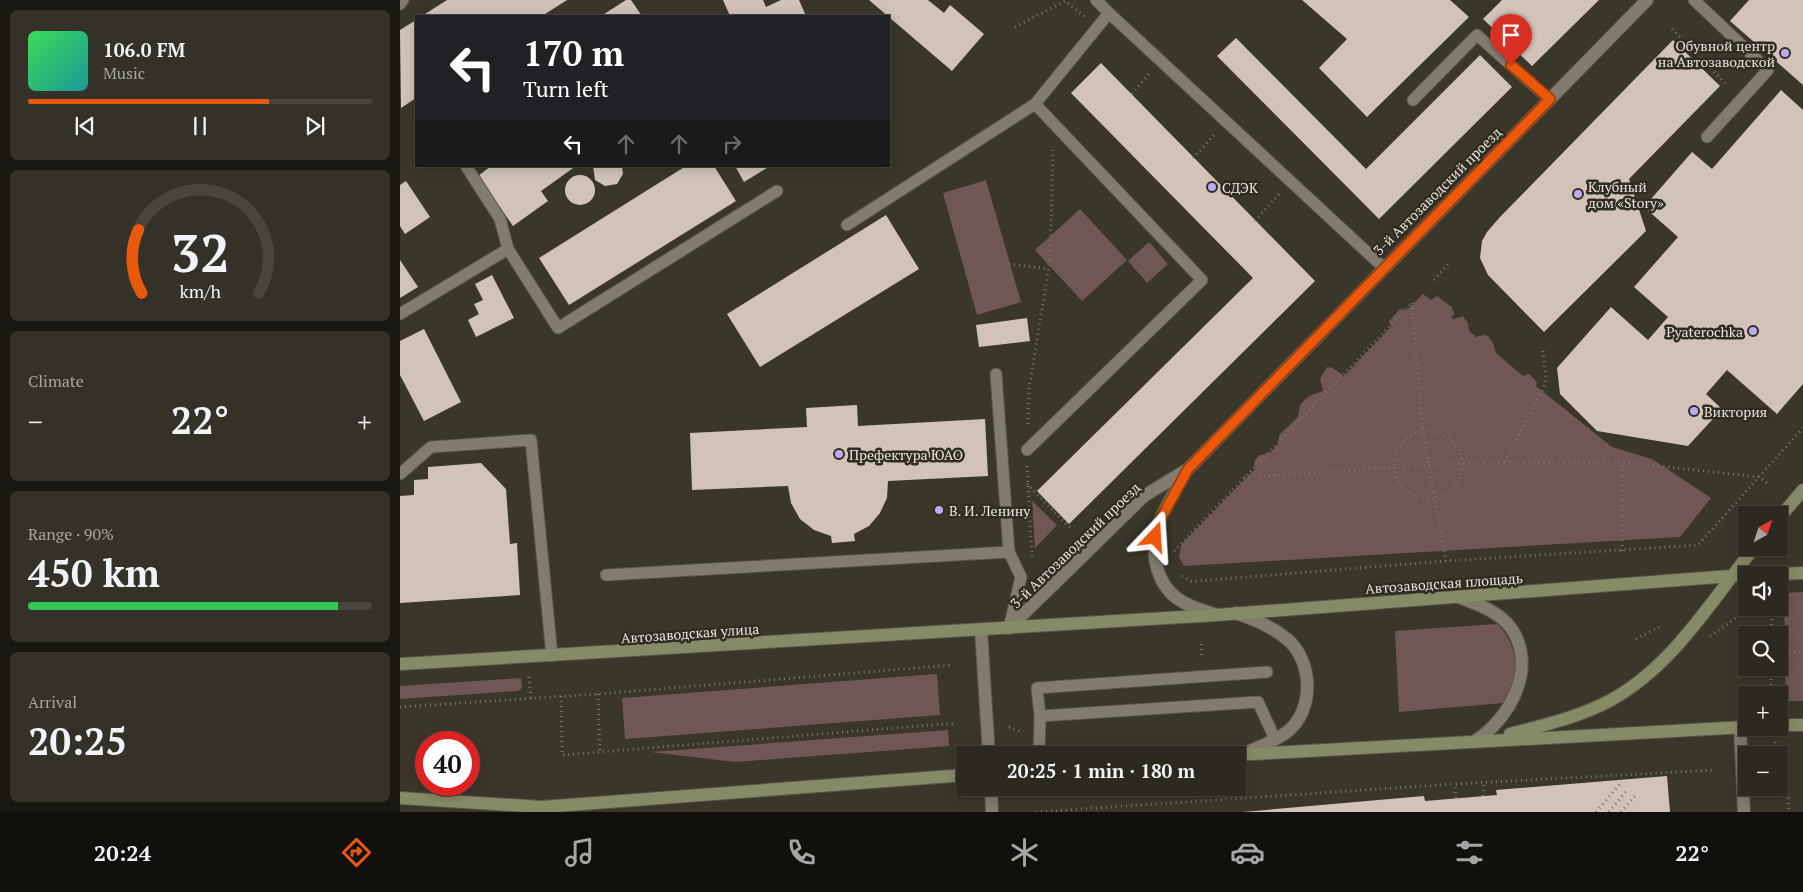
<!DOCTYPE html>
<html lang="en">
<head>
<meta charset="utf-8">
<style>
  body { margin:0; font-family:"PT Serif",serif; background:#343129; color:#f1f3f6; height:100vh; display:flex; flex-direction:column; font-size:19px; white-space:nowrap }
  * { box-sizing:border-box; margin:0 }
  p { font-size:16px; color:#a6a6a5 }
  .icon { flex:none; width:28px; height:28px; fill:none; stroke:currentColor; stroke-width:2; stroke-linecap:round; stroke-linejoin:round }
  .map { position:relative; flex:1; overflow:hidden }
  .side { display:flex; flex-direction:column; gap:10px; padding:10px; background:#181712; width:400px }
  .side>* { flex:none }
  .top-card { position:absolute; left:15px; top:15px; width:475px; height:152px; border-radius:0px; box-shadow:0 2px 12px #0003,0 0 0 1px #48453e; background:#202124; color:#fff; overflow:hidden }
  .needle { width:32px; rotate:40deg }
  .tools { position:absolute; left:1338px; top:506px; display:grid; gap:10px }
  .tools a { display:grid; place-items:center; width:50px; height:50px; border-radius:0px; background:#2c2920; box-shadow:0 2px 12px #0003,0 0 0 1px #48453e; font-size:25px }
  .speed { position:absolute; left:15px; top:731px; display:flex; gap:10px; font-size:25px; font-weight:700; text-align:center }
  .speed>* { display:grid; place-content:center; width:65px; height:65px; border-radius:50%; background:#2c2920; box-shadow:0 2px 12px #0003,0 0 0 1px #48453e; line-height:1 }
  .speed .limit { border:8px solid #d22; background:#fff; color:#111 }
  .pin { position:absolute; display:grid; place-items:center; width:42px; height:42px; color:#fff; margin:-51px -21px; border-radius:50% 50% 50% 0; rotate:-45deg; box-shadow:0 0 5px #0007 }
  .pin .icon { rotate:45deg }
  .me { position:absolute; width:55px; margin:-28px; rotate:20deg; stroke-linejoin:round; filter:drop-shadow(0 0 4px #0008) }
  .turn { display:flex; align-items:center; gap:18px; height:105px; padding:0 25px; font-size:22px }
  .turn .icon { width:65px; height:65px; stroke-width:2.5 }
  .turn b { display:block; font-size:35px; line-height:42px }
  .lanes { display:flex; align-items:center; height:48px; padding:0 25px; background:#0003; justify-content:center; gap:25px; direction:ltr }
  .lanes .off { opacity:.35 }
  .big { font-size:38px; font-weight:800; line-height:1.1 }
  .side .card { flex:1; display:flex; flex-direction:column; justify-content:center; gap:8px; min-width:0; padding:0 18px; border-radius:8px; background:#343129 }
  .side .dial { align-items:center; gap:0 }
  .dial svg { height:130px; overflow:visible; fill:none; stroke:#48453e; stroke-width:7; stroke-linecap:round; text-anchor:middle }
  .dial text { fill:#f1f3f6; stroke:none }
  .song { display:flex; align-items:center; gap:15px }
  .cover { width:60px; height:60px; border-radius:8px; background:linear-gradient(135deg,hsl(130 70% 55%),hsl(180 70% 35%)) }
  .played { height:5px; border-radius:2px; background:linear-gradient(90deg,#ea580c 70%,#48453e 70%) }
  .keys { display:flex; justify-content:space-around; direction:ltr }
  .heat { display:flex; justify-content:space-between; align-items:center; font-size:28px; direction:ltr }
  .charge { height:8px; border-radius:4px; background:linear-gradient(90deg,#34c759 90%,#48453e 0) }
  .trip { position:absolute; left:556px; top:746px; width:290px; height:50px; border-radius:0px; background:#2c2920; box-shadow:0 2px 12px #0003,0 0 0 1px #48453e; font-weight:800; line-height:50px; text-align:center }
  .dock { display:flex; height:80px; justify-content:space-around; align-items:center; background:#12100d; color:#a6a6a5 }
  .dock .icon { width:35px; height:35px }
  .dock .on { color:#ea580c }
  .dock b { font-size:22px; color:#f1f3f6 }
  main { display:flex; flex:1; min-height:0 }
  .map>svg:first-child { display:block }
</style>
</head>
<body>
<main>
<section class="side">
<div class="card">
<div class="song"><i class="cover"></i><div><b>106.0 FM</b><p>Music</p></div></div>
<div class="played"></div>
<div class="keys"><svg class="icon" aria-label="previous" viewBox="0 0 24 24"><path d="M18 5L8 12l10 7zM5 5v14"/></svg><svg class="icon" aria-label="pause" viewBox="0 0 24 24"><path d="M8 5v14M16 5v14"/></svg><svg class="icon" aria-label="next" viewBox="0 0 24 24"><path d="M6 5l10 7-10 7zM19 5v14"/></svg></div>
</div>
<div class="card dial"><svg viewBox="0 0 100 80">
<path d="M14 69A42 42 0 1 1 86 69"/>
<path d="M14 69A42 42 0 0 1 12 30" stroke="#ea580c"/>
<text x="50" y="56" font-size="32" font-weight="700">32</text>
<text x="50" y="72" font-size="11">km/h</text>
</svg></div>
<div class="card"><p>Climate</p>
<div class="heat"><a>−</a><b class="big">22°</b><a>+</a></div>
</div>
<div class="card"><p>Range · 90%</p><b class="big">450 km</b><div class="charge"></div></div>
<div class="card"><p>Arrival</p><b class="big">20:25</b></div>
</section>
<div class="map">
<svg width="1403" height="812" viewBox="0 0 1403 812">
  <rect width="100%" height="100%" fill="#3a372a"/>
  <path fill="#705753" d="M586 180 621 302 577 315 543 193Z
    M680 209 727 260 682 301 635 250Z
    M749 242 768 264 747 283 728 261Z
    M1023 294 1031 300 1037 296 1052 307 1054 314 1051 317 1054 319 1063 316 1068 323 1069 331 1076 337 1083 335 1088 336 1093 343 1096 353 1123 376 1129 374 1137 382 1136 386 1212 447 1252 459 1311 498 1280 537 784 566 779 557 781 545 855 469 854 462 858 456 871 452 878 444 879 435 898 417 900 405 909 396 923 391 920 379 927 367 933 368 944 376 991 327 989 321 1000 309 1007 310Z
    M632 501 657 525 635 548Z
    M1403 592V701H1386L1384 593Z
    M1097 624C1119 645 1122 678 1103 703L999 712 995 631Z
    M537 674 540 715 225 739 222 698Z
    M121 678 122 688 118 691 0 699V686Z
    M548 730 549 746 335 762 251 752Z"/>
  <path fill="#d1c3b8" d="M47 0H167L142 16H22Z
    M226 0H231L242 16H201Z
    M323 0H363L366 7 381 0H399L406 16H330Z
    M469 0H528L544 13 550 5 584 34 552 71Z
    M902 0H1050L1069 17 967 117 919 68 947 39Z
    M1102 0H1199L1132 66 1083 19Z
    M1349 0H1403V85L1330 21Z
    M16 20V98L1 108 0 30Z
    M836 38 966 169 1080 55 1112 87 979 219 817 56Z
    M1273 40 1320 86 1229 179 1246 231 1144 332 1088 275 1080 258 1082 241 1087 232 1100 217Z
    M701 63 915 281 669 524 637 491 853 278 671 93Z
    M1381 90 1403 110V384L1377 414 1327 370 1306 394 1322 409 1288 446 1197 431 1160 394 1157 368 1211 307 1248 340 1268 317 1234 287 1278 237 1244 207 1292 152 1312 169Z
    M91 166H176L141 191 148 201 113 226 78 176Z
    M193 166H222L223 174 217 184 205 186 195 180Z
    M286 166H314L336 201 169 305 139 258Z
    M335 166H370L344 182Z
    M165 190a15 15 0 1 1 30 0a15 15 0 1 1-30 0Z
    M6 181 30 217 5 234 0 226V185Z
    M486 215 519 269 360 367 327 314Z
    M0 260 18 287 0 298Z
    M92 275 114 318 76 337 68 320 79 314 74 304 83 300 75 284Z
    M627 318 630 341 579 347 576 325Z
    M24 329 61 402 24 421 0 375V341Z
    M457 405 458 426 585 419 588 476 488 481 487 498 480 513 469 526 454 534 455 541 432 543 431 536 414 530 400 519 391 503 388 486 292 490 290 433 407 427 406 408Z
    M81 463 106 489 110 544 117 543 120 595 0 603V496L14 495V480L28 479V467Z
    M1267 776 1270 812H843L1024 796 1025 801 1097 795 1096 790Z"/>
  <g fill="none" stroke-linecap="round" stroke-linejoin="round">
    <defs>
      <path id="service" d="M1294 0 1368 70 1307 137
        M0 4 3 0
        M709 13 983 267
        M1013 100 1077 35 1149 99
        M66 166 100 219 108 249
        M447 225 635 104
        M0 314 108 249 158 328 377 191
        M596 374 609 552 621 577 609 628
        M627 450 802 280 635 104 709 13 696 0
        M0 474 31 447 131 440 152 656
        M206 575 609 552
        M867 672 637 688 640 716 858 702 875 739
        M639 755 640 716"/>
      <path id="minor" d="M1340 727 1344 812"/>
      <path id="tertiary" d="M786 471C778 488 766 505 759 522 749 547 755 583 778 599 789 607 804 611 817 615
        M1058 597C1076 604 1099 611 1111 628 1138 667 1110 719 1075 741
        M836 613C855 620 871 626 887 639 913 661 915 710 887 732 874 742 857 748 842 754
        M609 628 744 496 788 469 1247 0
        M581 630 589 755
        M591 788 592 812"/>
      <path id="secondary" d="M1379 518 1403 490
        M0 664 817 615 1331 576 1403 573
        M1379 725H1403
        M1110 734C1144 725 1180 717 1211 700 1273 666 1311 601 1354 548
        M834 755 1346 727
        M0 798 142 807 565 775"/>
    </defs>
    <use href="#service" stroke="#58564b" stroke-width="13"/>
    <use href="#minor" stroke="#58564b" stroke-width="14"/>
    <use href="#tertiary" stroke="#58564b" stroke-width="14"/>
    <use href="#secondary" stroke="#58564b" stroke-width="14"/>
    <path stroke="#78766b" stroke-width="3" stroke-dasharray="1 4" stroke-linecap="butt" d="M615 27 665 1 685 17
      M1272 29 1327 85
      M732 94 749 74
      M793 158 815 134
      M855 221 880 193
      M609 264 648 269
      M1034 280 1048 264
      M1012 303 1023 432 1046 561
      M628 424 629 389 650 260 653 150
      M994 465a34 34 0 1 1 68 0a34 34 0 1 1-68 0Z
      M1105 462 1144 387 1146 377 1143 350
      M627 466 632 557
      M844 477 1062 463 1222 462 1359 477 1367 483
      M627 484 671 529
      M774 551 1012 303
      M1222 551V462
      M782 576 791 581H797L1046 561 1298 545 1403 428
      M1371 635 1372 608
      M1310 636 1350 608
      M1236 639 1261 626
      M801 644 802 659
      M1379 652 1403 651
      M129 677 131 698
      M198 694 200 752
      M1371 695V668
      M161 696 162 755 556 723
      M0 707 198 694 552 665
      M609 727 622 732
      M1375 742 1377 751
      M1386 763 1389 812
      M1083 796 1084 783
      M1056 798 1055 784 1315 770
      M636 812 1055 784
      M1196 812 1221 783
      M1209 812 1228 789
      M1221 812 1235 796"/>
    <use href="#service" stroke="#817c6e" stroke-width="11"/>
    <use href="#minor" stroke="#817c6e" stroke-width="12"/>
    <use href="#tertiary" stroke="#817c6e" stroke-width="12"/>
    <use href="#secondary" stroke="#868b67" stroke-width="12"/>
  </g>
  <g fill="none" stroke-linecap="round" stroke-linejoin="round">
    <defs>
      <path id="route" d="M755 537 759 522 788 469 1150 99 1111 65"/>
    </defs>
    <use href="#route" stroke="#983908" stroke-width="12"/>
    <use href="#route" stroke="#ea580c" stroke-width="9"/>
  </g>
  <g fill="#bbaaf6" stroke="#302c20" stroke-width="2">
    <circle cx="1385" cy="53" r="5"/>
    <circle cx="812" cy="187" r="5"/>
    <circle cx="1178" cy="194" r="5"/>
    <circle cx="1353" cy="331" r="5"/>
    <circle cx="1294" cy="411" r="5"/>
    <circle cx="439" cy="454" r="5"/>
    <circle cx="539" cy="510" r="5"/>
  </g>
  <g text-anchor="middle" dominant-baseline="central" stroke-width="5" stroke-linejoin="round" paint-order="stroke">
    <g font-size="14" fill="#e7e5dd" stroke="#302c20" text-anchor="start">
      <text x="1375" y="45" text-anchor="end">Обувной центр<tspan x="1375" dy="16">на Автозаводской</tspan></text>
      <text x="1188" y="186">Клубный<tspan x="1188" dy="16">дом «Story»</tspan></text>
      <text x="822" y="187">СДЭК</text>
      <text x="1343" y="331" text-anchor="end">Pyaterochka</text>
      <text x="1304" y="411">Виктория</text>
      <text x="449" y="454">Префектура ЮАО</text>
      <text x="549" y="510">В. И. Ленину</text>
    </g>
    <g font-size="14" fill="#e7e5dd" stroke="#302c20">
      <text transform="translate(1037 191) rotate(-45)">3-й Автозаводский проезд</text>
      <text transform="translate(675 545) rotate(-44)">3-й Автозаводский проезд</text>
      <text transform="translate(1044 583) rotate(-4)">Автозаводская площадь</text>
      <text transform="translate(290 633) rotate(-4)">Автозаводская улица</text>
    </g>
  </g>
</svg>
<div class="tools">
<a><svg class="needle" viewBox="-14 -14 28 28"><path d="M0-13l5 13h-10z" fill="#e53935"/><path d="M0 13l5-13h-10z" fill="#a6a6a5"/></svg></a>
<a><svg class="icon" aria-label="sound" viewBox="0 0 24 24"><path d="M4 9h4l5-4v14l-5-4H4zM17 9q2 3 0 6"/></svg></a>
<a><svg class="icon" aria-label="search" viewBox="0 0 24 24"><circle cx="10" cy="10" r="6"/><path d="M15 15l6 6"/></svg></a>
<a>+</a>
<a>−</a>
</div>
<div class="speed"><div class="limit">40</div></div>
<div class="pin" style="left:1111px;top:65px;background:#d93025"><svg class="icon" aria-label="arrive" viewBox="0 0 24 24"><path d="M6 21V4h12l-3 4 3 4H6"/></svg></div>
<svg class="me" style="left:755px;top:537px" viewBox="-20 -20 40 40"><path d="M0-17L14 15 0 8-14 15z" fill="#ea580c" stroke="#fff" stroke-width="4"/></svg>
<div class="trip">20:25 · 1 min · 180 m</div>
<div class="top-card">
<div class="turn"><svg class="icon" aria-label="left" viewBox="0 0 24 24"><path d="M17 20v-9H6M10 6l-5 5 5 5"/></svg><div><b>170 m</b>Turn left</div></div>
<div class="lanes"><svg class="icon" aria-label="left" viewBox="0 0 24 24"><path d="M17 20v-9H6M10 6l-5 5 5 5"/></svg><svg class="icon off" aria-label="ahead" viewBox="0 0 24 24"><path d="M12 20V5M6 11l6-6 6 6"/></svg><svg class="icon off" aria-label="ahead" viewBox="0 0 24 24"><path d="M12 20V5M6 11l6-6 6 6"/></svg><svg class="icon off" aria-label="right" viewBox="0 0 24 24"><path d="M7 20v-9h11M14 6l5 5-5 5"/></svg></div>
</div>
</div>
</main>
<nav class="dock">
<b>20:24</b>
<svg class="icon on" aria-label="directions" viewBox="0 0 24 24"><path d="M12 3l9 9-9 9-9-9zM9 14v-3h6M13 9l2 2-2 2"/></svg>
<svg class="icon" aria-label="music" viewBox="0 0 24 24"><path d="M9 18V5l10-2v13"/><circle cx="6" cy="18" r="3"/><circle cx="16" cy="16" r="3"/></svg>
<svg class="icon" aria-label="phone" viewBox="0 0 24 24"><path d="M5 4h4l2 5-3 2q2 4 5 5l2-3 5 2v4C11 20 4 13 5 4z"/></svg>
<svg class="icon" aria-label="climate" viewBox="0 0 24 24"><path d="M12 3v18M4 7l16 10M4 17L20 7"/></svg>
<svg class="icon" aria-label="car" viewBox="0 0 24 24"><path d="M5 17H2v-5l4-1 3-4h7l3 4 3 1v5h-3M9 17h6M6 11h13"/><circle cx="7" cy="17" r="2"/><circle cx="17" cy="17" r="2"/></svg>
<svg class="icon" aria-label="filters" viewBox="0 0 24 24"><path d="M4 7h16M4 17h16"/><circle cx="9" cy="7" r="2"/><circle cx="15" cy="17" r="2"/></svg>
<b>22°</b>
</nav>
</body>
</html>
